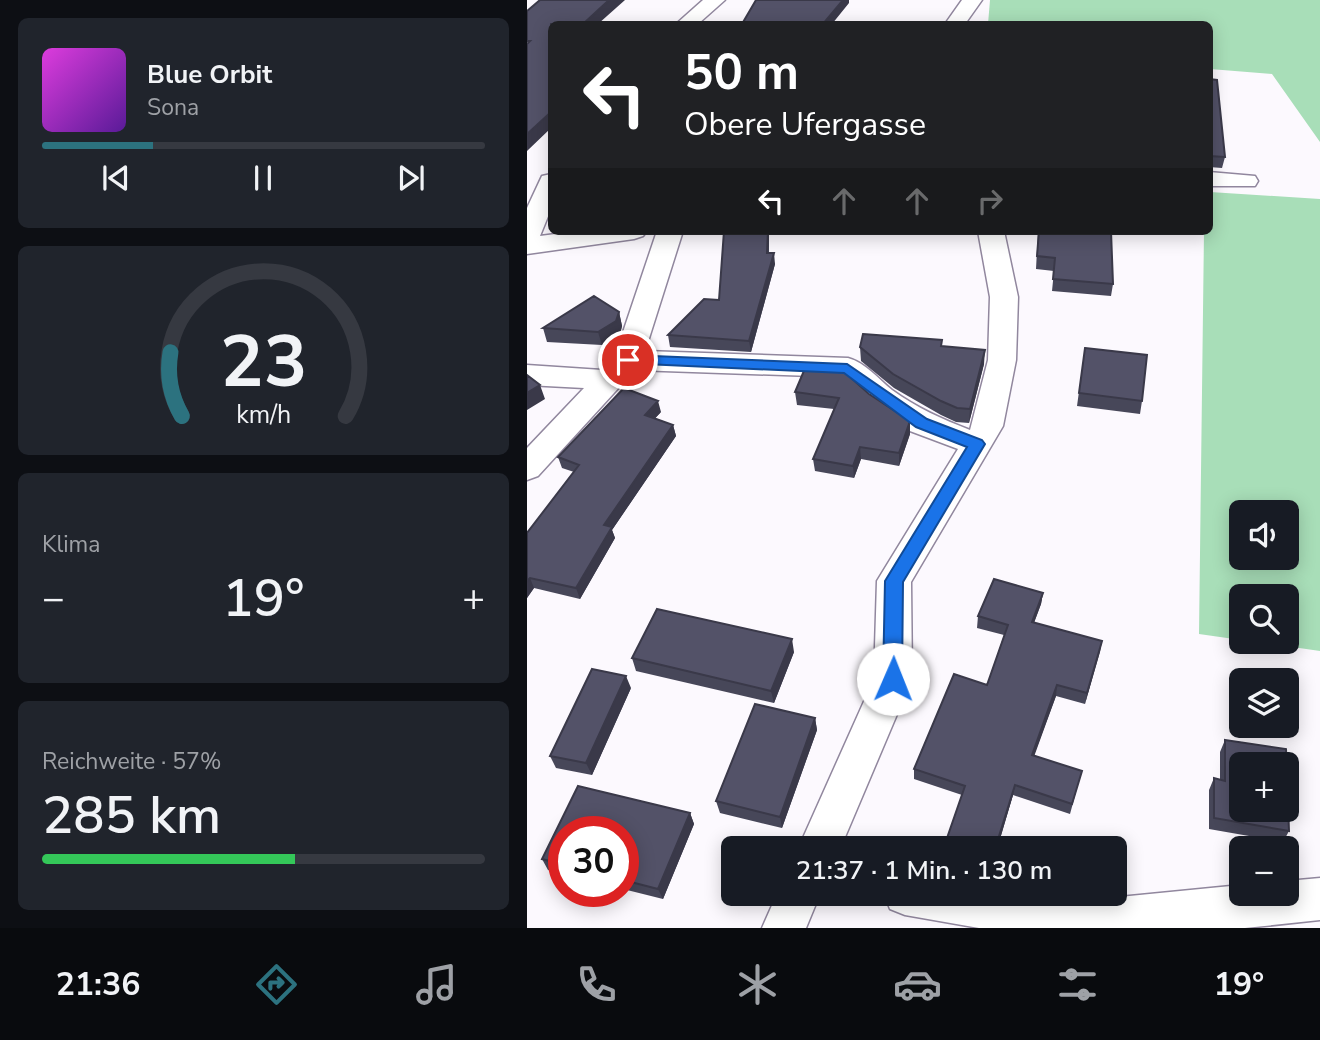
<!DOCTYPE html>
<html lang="de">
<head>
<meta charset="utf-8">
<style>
  body { margin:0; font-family:"Nunito Sans",sans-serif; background:#20242c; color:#f1f3f6; height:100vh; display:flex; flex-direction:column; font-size:26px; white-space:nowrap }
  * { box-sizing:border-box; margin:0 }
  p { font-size:23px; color:#9ea1a6 }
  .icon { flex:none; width:38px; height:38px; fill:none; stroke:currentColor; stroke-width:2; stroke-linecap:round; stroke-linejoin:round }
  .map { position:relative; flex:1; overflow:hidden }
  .sheet { display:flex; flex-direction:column; gap:18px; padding:18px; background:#0d0f14; width:527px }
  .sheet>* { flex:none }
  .hud { position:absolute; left:21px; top:21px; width:665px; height:214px; border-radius:10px; box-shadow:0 4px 18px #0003; background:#202124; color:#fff; overflow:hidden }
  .fabs { position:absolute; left:702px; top:500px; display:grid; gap:14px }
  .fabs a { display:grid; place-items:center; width:70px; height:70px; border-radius:10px; background:#171b24; box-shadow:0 4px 18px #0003; font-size:35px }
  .speed { position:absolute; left:21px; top:816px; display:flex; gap:14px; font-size:35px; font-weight:700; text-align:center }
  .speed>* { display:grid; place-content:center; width:91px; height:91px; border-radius:50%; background:#171b24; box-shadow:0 4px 18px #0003; line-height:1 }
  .speed .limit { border:10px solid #d22; background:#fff; color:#111 }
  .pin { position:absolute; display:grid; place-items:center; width:60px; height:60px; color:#fff; margin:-30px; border:4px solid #fff; border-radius:50%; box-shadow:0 2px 7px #0007 }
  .me { position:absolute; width:77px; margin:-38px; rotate:1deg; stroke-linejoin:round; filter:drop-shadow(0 0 5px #0008) }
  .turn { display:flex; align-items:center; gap:24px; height:147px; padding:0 21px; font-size:32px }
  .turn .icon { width:91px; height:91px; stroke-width:2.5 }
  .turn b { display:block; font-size:49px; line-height:60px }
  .lanes { display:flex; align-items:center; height:66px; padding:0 21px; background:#0003; justify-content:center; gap:35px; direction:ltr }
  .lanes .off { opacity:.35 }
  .big { font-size:52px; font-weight:600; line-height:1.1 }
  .sheet .widget { flex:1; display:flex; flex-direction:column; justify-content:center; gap:10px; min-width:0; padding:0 24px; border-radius:10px; background:#20242c }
  .sheet .dial { align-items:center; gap:0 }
  .dial svg { height:182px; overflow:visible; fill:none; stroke:#363941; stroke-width:7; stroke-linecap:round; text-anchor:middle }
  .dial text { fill:#f1f3f6; stroke:none }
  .song { display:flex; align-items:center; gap:21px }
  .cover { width:84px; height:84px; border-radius:10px; background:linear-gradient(135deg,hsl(300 70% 55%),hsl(270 70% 35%)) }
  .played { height:7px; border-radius:4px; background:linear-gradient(90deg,#2c727f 25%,#363941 25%) }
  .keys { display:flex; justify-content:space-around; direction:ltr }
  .heat { display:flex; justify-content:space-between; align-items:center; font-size:38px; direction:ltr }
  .charge { height:10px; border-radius:5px; background:linear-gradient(90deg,#34c759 57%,#363941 0) }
  .trip { position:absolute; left:194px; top:836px; width:406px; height:70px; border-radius:10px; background:#171b24; box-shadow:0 4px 18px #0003; font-weight:600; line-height:70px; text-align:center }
  .tab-bar { display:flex; height:112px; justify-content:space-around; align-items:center; background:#090b0e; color:#9ea1a6 }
  .tab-bar .icon { width:49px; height:49px }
  .tab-bar .active { color:#2c727f }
  .tab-bar b { font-size:32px; color:#f1f3f6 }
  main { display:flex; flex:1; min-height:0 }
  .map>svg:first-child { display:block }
</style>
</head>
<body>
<main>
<section class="sheet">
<div class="widget">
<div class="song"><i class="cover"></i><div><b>Blue Orbit</b><p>Sona</p></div></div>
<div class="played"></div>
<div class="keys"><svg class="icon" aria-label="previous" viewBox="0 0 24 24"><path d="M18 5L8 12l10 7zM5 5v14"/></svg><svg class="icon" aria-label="pause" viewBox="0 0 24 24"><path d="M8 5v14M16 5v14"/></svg><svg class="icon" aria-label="next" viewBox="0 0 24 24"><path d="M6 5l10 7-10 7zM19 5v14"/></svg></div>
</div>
<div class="widget dial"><svg viewBox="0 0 100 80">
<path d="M14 69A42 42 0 1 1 86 69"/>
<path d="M14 69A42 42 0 0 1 9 41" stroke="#2c727f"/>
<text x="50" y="56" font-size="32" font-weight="700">23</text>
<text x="50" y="72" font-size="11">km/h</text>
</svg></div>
<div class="widget"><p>Klima</p>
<div class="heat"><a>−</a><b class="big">19°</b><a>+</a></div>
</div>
<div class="widget"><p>Reichweite · 57%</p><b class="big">285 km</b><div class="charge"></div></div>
</section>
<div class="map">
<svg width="794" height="928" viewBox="0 0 794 928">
  <rect width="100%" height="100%" fill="#fcf9fe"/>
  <path fill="#a8deb8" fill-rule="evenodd" d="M463 0H793V142L745 74 683 69 682 24H461Z
    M683 192 793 199V651L730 642H760V597H714V640L672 634 677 231H682ZM714 513H760V558H714Z"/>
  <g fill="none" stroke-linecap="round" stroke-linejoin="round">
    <defs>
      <path id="street" d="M176 0H198L171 24H149Z
        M435 0H455L438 24H418Z
        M682 172 728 176 731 181 728 186H682Z
        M24 174V209L13 236 52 231H120L116 236 107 239 0 254V208L15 176Z
        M130 231H156L118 351 321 358C339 363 351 379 365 390 390 408 415 419 443 430L461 360 463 297 451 231H477L491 297 489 360 476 426 384 582 385 679 313 849H271L347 679 350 581 431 449 383 431 344 404 314 377 108 370 11 476 0 480V448L57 388 0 385V365L75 370 88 356Z
        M794 878V920L718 928H452L378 915 363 909 357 894H532L582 898 714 885V894H760V881Z
        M250 894H293L279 928H235Z"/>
    </defs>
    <use href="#street" stroke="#91879e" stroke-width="3"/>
    <use href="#street" fill="#fff" fill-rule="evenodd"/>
  </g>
  <path fill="#474759" d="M682 79 698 157 695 168 682 167Z
    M197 231H242V253L248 264 224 352 143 347 141 335 192 300Z
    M511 231 586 284 584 296 525 291 527 271 509 269Z
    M92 312 95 326 93 334 75 345 20 342 16 328Z
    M415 346 457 364 442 423 429 422 414 415 367 388 334 361 333 347Z
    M558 348 615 401 613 414 550 406Z
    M268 392 342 394 383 421V434L372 466 334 459 327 478 288 471 286 459 307 409 270 405Z
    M134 412 128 418 146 425 149 436 85 530 88 538 53 599 7 588 0 598V533L47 472 35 468 31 457Z
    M516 593 514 604 507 623 575 641 558 704 529 696 507 755 552 781 543 814 486 795 470 849H418V844L435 795 387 779V769L460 685 477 635 450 628 451 616Z
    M267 652 247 703 109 671 105 658Z
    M104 688 65 775 29 768 23 756Z
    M288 718 290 730 255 828 193 813 189 801Z
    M698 740 762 831 756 842 682 829V790L687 778 693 780V752Z
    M51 786 163 813 167 824 136 899 96 889V831H37V874L21 870 15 859Z"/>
  <path fill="#3a3949" d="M82 0H98L71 24H56Z
    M316 0H322V3L305 24H296Z
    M24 112V128L0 151V134Z
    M241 231H242L241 265 240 253Z
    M247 253 248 264 224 352 222 341Z
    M92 312 95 326 93 334 75 345 71 332Z
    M458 350 457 364 442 423 443 409Z
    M13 385 18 399 0 410V393Z
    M131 401 134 412 121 426 118 415Z
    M383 421V434L372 466V453Z
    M146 425 149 436 85 530 88 538 53 599 49 588 77 525Z
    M333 447 334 459 327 478 326 466Z
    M3 578 7 588 0 598V581Z
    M516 593 514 604 503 633 505 622Z
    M265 639 267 652 247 703 244 691Z
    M575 641 573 652 558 704 560 693Z
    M99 676 104 688 65 775 59 763Z
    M530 685 529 696 504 765 505 755Z
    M288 718 290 730 255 828 253 817Z
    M488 785 486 795 470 849H468Z
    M163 813 167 824 136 899 131 889Z"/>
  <path fill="#535268" stroke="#3a3949" stroke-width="2" fill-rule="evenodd" d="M13 0H82L56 24H60H24V112L0 134V44L3 41H0V11Z
    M229 0H316L296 24H215Z
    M682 79 690 80 698 157 682 156Z
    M197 231H241L240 253H247L222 341 141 335 177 299 192 300Z
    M512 231H584L586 284 526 279 528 258 510 256Z
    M67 296 92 312 89 321 71 332 16 328Z
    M336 334 415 340 414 346 458 350 443 409 430 408 414 401 366 374 333 347Z
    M558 348 620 355 615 401 552 393Z
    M279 366 312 367 342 394 383 421 372 453 333 447 326 466 286 459 312 398 268 392Z
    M0 375 13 385 0 393Z
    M97 388 131 401 118 415 146 425 77 525 85 527 49 588 3 578 0 581V533L52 465 31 457Z
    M467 579 516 593 505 622 575 641 560 693 530 685 505 755 555 771 545 804 488 785 468 849H432L418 844 438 786 387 769 427 674 460 685 481 625 451 616Z
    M130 609 265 639 244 691 105 658Z
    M65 669 99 676 59 763 23 756Z
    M228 704 288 718 253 817 189 801Z
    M698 740 759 749 762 831 687 818V778L698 781ZM714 765H760V810H714Z
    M51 786 163 813 131 889 96 880V831H37V865L15 859Z"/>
  <path fill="#1a73e8" stroke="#114b97" stroke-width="2" d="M101 355 320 364 400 419 455 440 458 444 376 582 375 679 372 685 366 687 359 685 356 679 358 581 440 447 389 427 317 373 96 363 94 360Z"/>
</svg>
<div class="fabs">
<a><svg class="icon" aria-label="sound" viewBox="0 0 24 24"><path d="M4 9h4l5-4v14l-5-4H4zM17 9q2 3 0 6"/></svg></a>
<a><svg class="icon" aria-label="search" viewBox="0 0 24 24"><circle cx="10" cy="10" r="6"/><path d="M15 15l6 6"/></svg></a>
<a><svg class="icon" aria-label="layers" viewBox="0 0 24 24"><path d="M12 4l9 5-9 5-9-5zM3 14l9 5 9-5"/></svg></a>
<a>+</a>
<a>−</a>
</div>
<div class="speed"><div class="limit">30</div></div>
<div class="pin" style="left:101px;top:360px;background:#d93025"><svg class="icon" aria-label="arrive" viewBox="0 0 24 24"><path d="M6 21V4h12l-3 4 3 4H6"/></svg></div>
<svg class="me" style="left:366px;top:679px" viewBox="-20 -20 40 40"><circle r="19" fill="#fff"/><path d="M0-13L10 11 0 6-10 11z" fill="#1a73e8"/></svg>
<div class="trip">21:37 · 1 Min. · 130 m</div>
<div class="hud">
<div class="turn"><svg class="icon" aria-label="left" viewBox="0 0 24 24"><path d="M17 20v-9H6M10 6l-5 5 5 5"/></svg><div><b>50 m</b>Obere Ufergasse</div></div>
<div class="lanes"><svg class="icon" aria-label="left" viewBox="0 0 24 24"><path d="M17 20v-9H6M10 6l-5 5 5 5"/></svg><svg class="icon off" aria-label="ahead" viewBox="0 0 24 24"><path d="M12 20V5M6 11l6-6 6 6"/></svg><svg class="icon off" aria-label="ahead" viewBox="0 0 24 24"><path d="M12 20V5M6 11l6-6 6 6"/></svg><svg class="icon off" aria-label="right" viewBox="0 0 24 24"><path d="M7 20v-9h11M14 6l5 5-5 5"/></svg></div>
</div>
</div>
</main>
<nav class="tab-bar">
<b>21:36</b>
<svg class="icon active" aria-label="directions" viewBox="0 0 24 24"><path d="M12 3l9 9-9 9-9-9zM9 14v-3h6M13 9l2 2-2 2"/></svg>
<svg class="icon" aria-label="music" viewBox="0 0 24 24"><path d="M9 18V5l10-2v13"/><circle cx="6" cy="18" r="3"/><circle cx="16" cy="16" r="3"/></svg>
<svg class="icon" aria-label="phone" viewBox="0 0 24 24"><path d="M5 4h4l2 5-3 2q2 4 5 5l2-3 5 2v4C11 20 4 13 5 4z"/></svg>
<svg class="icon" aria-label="climate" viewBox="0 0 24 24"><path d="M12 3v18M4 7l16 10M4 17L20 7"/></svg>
<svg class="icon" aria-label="car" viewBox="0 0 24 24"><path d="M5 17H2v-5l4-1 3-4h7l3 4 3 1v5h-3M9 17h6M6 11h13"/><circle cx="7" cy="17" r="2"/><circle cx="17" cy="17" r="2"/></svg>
<svg class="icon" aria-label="filters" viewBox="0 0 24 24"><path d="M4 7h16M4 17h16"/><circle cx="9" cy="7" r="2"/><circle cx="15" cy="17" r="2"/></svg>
<b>19°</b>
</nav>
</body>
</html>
